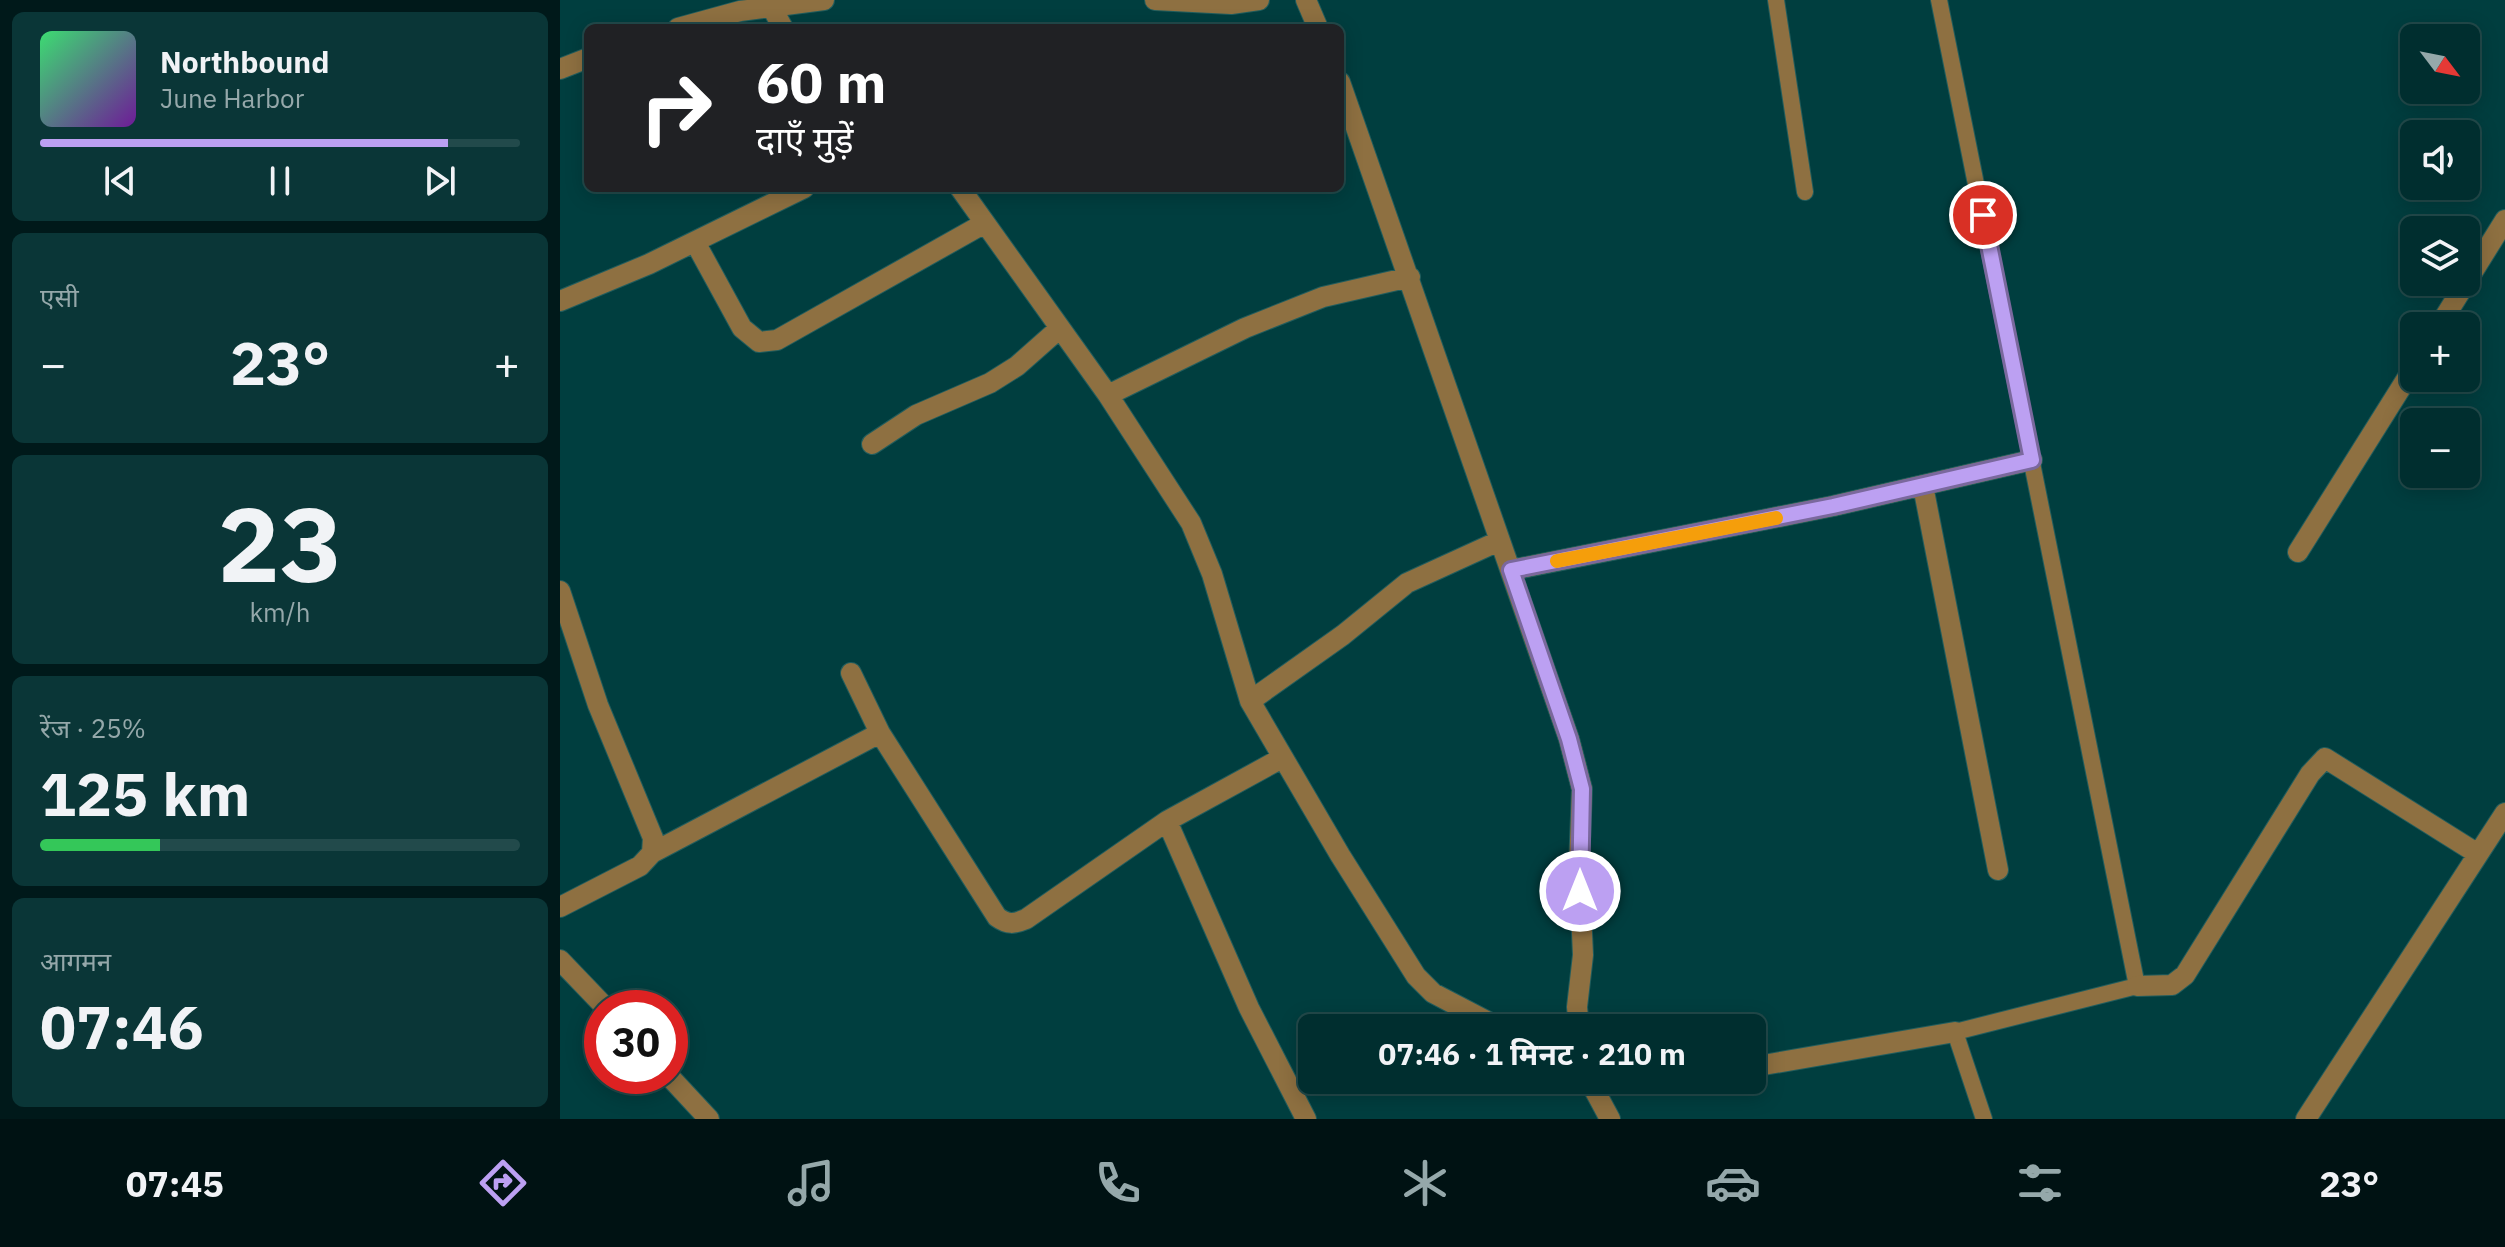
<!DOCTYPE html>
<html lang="hi">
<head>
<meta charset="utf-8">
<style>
  body { margin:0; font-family:"IBM Plex Sans","Noto Sans Devanagari",sans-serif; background:#0a3637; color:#f1f3f6; height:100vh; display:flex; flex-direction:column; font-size:30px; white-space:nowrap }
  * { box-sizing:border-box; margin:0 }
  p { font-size:26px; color:#95a8aa }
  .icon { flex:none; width:44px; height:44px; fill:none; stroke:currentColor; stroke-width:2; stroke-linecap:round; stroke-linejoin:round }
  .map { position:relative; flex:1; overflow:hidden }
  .details { display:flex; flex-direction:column; gap:12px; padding:12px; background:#00191a; width:560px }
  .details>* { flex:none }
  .top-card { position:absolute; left:24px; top:24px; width:760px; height:168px; border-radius:12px; box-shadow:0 4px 20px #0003,0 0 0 2px #224a4b; background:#202124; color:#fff; overflow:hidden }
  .needle { width:52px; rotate:122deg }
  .fabs { position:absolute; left:1840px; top:24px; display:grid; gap:16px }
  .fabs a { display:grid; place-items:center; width:80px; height:80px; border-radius:12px; background:#002e2f; box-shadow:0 4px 20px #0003,0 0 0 2px #224a4b; font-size:40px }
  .speed { position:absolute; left:24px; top:990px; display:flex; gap:16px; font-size:40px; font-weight:700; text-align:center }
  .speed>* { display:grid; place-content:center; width:104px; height:104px; border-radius:50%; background:#002e2f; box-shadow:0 4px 20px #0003,0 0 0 2px #224a4b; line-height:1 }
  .speed .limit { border:12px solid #d22; background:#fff; color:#111 }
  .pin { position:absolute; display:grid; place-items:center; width:68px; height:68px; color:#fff; margin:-34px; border:4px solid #fff; border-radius:50%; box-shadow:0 2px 8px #0007 }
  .me { position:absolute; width:88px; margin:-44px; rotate:0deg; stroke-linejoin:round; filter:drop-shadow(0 0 6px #0008) }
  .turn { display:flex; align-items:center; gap:28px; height:168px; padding:0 40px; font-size:36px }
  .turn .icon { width:104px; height:104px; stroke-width:2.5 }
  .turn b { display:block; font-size:56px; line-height:68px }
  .big { font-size:60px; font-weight:700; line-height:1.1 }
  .details .tile { flex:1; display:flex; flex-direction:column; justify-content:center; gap:12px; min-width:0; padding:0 28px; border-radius:12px; background:#0a3637 }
  .details .dial { align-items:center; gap:0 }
  .dial b { font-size:104px; line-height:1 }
  .song { display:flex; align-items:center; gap:24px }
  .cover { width:96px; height:96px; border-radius:12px; background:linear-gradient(135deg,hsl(140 70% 55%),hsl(280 70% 35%)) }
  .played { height:8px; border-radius:4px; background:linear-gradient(90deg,#bca0f2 85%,#224a4b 85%) }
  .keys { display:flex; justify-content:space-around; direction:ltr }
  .heat { display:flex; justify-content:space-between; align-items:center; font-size:44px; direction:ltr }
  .charge { height:12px; border-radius:6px; background:linear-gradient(90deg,#34c759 25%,#224a4b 0) }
  .trip { position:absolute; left:738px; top:1014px; width:468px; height:80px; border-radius:12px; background:#002e2f; box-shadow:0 4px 20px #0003,0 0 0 2px #224a4b; font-weight:700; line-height:80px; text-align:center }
  .tab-bar { display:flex; height:128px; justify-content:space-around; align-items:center; background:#001213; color:#95a8aa }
  .tab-bar .icon { width:56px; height:56px }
  .tab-bar .current { color:#bca0f2 }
  .tab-bar b { font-size:36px; color:#f1f3f6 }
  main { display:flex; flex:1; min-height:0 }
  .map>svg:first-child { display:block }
</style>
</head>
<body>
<main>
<section class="details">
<div class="tile">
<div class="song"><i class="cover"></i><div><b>Northbound</b><p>June Harbor</p></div></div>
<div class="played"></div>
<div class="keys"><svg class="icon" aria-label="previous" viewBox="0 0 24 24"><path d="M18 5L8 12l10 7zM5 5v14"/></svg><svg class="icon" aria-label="pause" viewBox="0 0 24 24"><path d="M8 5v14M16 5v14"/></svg><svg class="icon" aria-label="next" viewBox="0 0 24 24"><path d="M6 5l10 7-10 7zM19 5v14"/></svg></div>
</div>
<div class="tile"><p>एसी</p>
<div class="heat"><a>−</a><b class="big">23°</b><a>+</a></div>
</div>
<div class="tile dial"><b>23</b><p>km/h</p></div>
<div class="tile"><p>रेंज · 25%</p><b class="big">125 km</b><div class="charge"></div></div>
<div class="tile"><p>आगमन</p><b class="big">07:46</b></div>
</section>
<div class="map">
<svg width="1945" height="1119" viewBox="0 0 1945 1119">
  <rect width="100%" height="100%" fill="#003e3f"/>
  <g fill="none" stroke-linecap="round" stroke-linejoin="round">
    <defs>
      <path id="lane" d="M1216 0 1245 192
        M1379 0 1577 986 1395 1032 1424 1119"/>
      <path id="street" d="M595 0 671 4 699 0
        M746 0 758 28
        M211 6 223 28
        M118 28 180 11 264 0
        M0 69 28 58
        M780 82 968 621 1009 739 1022 789 1019 867 1023 955 1017 1007 1019 1028
        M400 188 548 395 631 523 652 574 690 701 780 855 856 976 873 993 940 1028
        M135 242 182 328 199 342 217 340 425 223
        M0 301 89 264 244 188
        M1879 326 1945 220
        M548 395 685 328 763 297 850 277
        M312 444 356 415 430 383 457 366 500 328
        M1363 486 1438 870
        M1738 552 1854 367
        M951 570 1273 506 1472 460
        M0 591 38 705 93 838 92 853 80 866 0 907
        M291 673 320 733
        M690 701 783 635 847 583 939 541
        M722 758 607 821 689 1008 746 1119
        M92 853 320 733 437 917C448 925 454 924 466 919L607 821
        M0 960 46 1008
        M1577 986 1612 985 1625 975 1750 774 1765 758 1918 854
        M1192 1067 1395 1032
        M109 1076 149 1119
        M1029 1080 1050 1119
        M1043 1080 1066 1084 1094 1080
        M1746 1119 1945 813"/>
    </defs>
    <use href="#lane" stroke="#215d5d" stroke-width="18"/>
    <use href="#street" stroke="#215d5d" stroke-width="22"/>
    <use href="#lane" stroke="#8e7041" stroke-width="16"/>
    <use href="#street" stroke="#8e7041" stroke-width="20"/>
  </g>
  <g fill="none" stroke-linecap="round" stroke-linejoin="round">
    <defs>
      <path id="route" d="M1020 891 1022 789 1009 739 951 570 1273 506 1472 460 1423 215"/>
    </defs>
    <use href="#route" stroke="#7a689d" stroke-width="20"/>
    <use href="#route" stroke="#bca0f2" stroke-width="14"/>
    <path stroke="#f59e0b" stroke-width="14" d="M997 561 1216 518"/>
  </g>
</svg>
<div class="fabs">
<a><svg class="needle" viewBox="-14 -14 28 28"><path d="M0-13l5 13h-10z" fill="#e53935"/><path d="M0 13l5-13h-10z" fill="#95a8aa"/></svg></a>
<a><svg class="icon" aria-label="sound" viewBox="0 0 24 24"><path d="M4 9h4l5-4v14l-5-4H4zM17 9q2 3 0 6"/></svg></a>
<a><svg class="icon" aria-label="layers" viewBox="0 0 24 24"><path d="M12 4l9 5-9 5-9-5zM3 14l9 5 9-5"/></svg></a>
<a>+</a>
<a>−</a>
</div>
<div class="speed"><div class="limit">30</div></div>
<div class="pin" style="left:1423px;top:215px;background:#d93025"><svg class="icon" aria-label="arrive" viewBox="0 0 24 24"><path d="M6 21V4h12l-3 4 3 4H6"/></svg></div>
<svg class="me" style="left:1020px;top:891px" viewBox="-20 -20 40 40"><circle r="17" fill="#bca0f2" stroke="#fff" stroke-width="3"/><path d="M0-11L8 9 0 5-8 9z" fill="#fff"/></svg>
<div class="trip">07:46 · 1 मिनट · 210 m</div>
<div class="top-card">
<div class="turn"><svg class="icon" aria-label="right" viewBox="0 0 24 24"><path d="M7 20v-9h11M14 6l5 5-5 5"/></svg><div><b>60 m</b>दाएँ मुड़ें</div></div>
</div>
</div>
</main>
<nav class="tab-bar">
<b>07:45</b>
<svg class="icon current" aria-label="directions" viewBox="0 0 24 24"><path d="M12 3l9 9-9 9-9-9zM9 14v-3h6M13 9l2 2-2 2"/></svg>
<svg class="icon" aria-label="music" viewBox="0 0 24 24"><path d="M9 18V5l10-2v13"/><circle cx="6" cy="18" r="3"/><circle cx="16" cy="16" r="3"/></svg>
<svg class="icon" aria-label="phone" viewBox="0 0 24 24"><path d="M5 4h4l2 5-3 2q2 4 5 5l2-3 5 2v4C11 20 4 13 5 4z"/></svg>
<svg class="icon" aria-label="climate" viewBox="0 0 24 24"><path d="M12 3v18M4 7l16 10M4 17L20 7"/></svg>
<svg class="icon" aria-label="car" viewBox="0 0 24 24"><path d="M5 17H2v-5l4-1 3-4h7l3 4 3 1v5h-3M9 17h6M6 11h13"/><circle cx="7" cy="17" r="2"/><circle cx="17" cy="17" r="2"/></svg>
<svg class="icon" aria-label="filters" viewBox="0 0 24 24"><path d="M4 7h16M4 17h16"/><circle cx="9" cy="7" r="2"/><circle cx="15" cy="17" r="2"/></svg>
<b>23°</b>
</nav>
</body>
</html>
